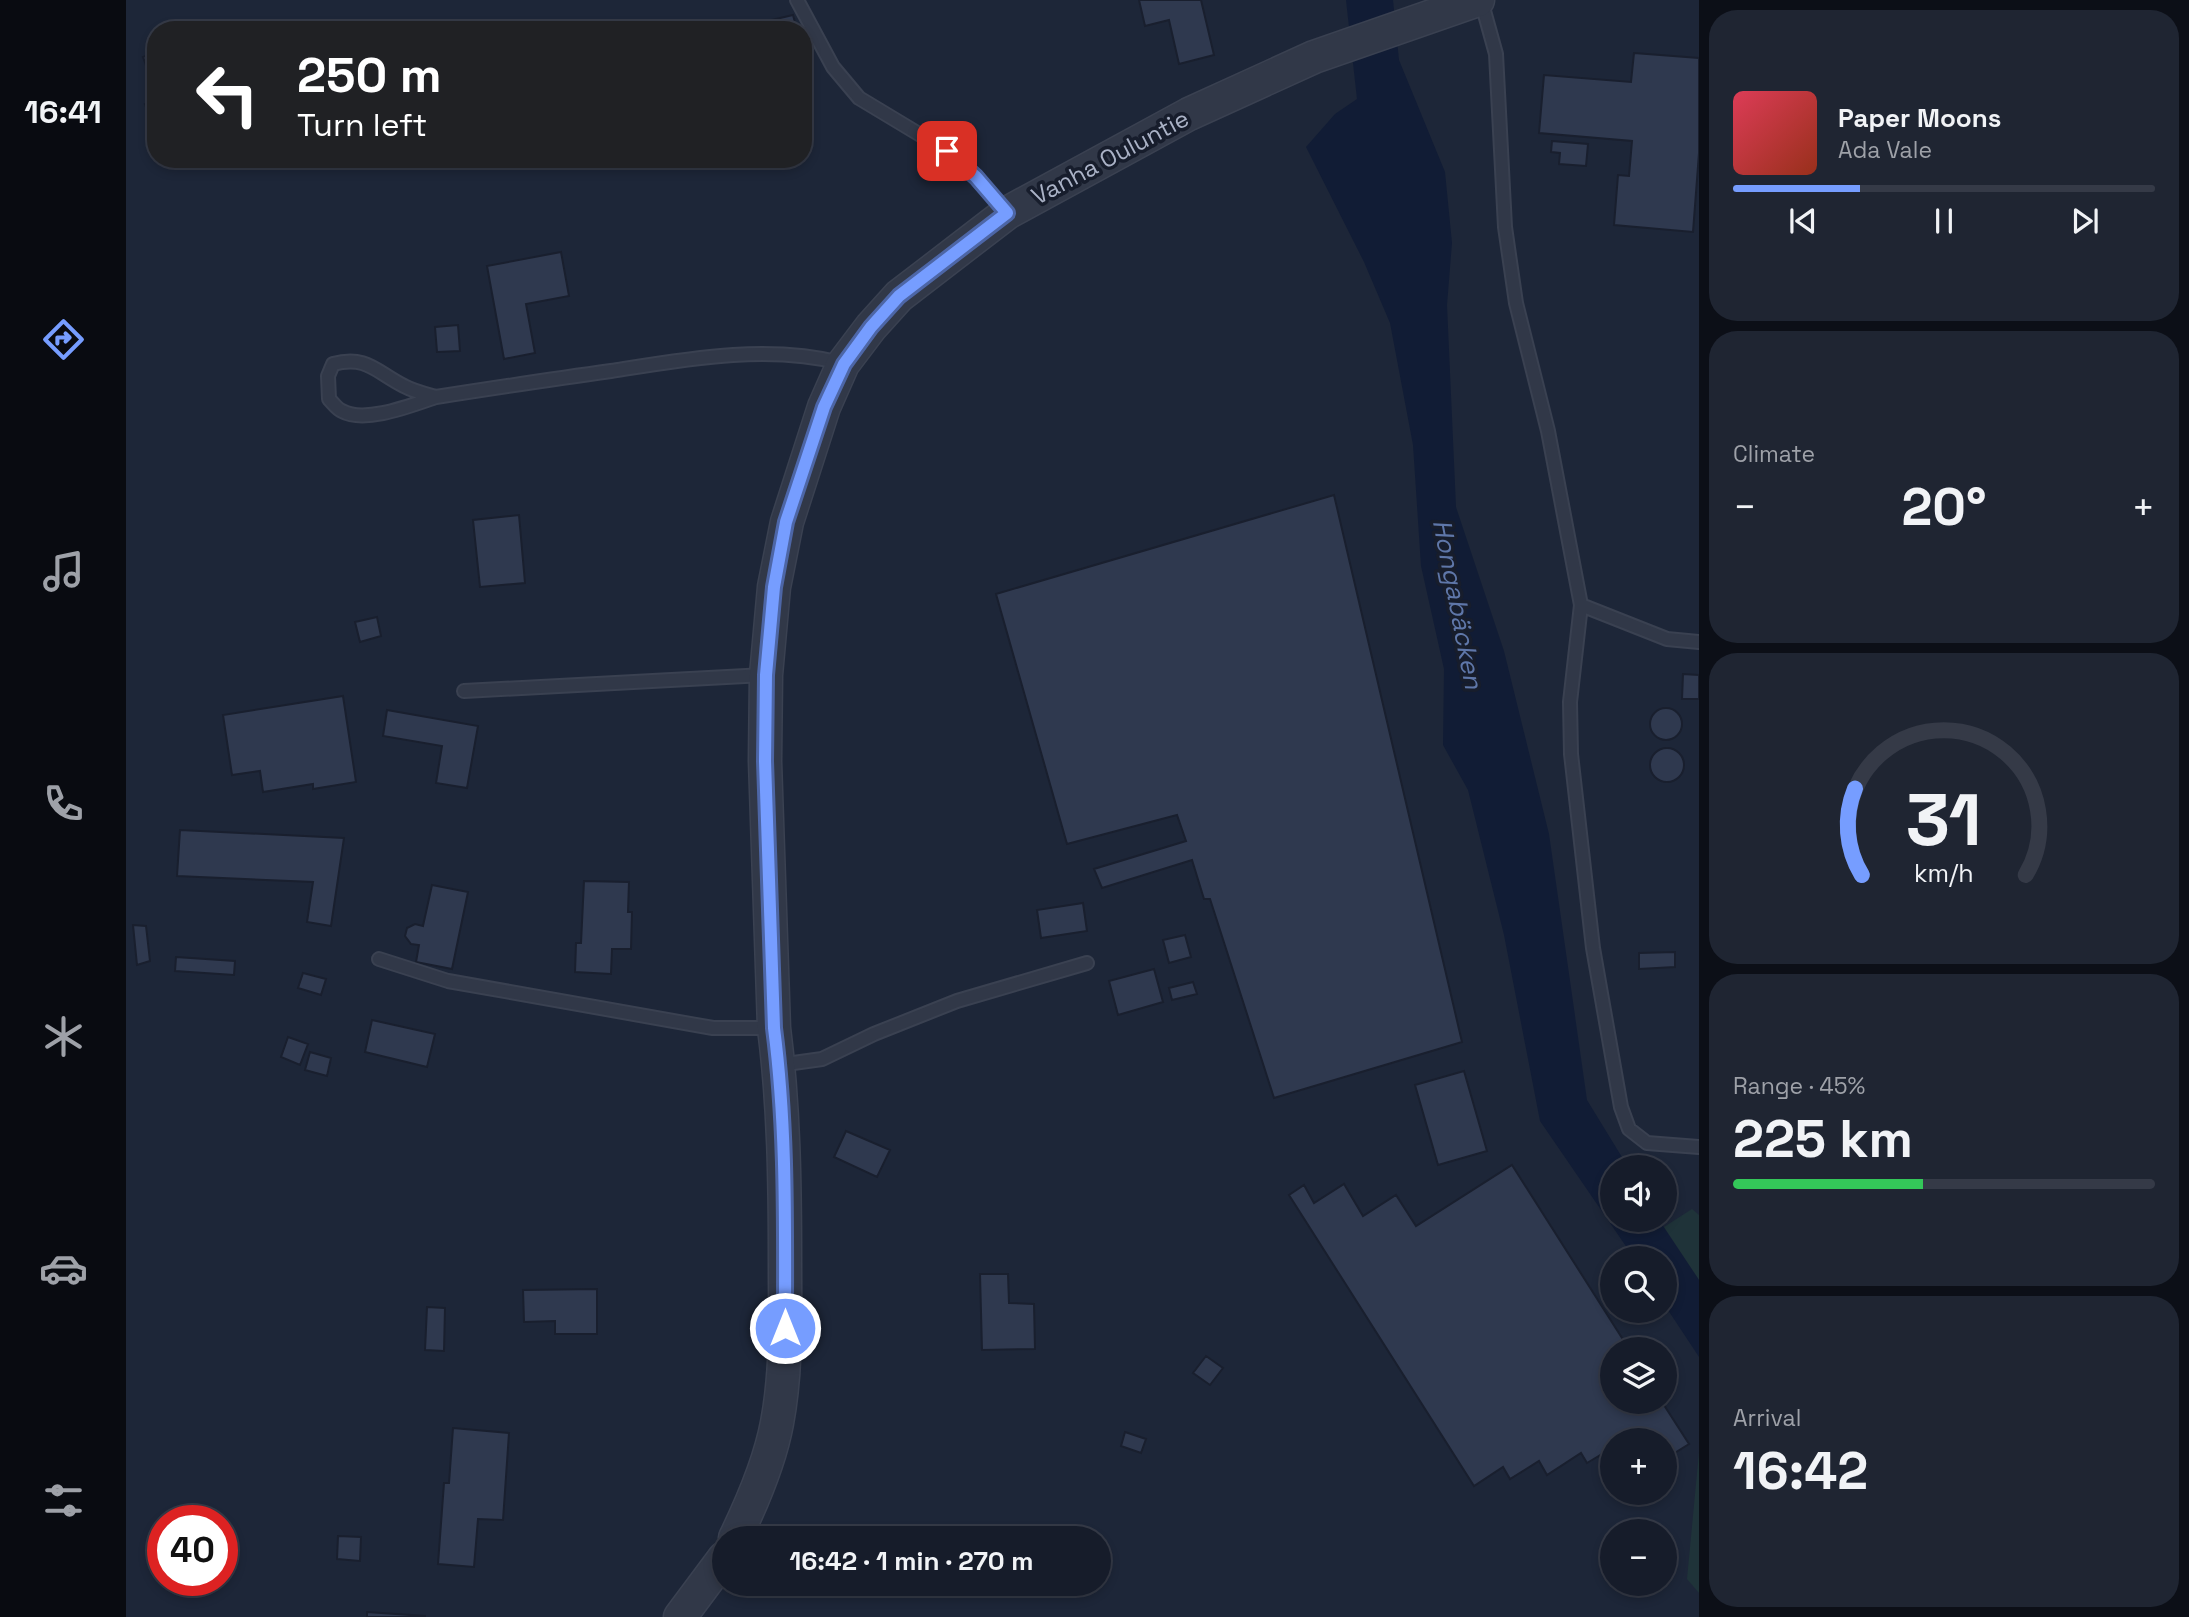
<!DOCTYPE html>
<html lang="en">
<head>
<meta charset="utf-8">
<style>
  body { margin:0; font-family:"Space Grotesk",sans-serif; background:#1f2532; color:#f1f3f6; height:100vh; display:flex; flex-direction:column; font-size:26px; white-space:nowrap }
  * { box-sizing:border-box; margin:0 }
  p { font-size:23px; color:#9ea1a8 }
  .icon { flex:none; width:38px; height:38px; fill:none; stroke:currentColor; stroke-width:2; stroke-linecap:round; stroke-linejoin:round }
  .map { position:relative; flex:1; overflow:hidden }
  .panel { display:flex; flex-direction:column; gap:10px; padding:10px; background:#0c0f17; width:490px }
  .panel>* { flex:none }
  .hud { position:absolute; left:21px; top:21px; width:665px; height:147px; border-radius:28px; box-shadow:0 4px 10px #0003,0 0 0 2px #353a47; background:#202124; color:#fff; overflow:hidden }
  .fabs { position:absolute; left:1474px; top:1155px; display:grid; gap:14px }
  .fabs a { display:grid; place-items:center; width:77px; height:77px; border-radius:50%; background:#161c2a; box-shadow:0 4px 10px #0003,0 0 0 2px #353a47; font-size:35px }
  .speed { position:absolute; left:21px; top:1505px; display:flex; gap:14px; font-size:35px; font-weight:700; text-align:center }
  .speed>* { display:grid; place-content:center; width:91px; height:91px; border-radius:50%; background:#161c2a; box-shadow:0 4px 10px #0003,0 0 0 2px #353a47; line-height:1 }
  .speed .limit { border:10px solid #d22; background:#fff; color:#111 }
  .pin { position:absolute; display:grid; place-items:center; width:60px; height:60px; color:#fff; margin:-30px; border-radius:14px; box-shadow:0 4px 10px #0006 }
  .me { position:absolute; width:77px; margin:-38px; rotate:0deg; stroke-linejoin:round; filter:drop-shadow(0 0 5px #0008) }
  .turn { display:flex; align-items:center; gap:24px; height:147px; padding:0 35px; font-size:32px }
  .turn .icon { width:91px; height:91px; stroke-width:2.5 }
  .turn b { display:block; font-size:49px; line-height:60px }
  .big { font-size:52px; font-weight:700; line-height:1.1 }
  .panel .tile { flex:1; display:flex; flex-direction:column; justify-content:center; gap:10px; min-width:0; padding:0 24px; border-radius:28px; background:#1f2532 }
  .panel .dial { align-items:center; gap:0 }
  .dial svg { height:182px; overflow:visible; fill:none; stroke:#353a47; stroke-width:7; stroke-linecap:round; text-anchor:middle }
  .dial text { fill:#f1f3f6; stroke:none }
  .song { display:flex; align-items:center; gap:21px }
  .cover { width:84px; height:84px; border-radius:10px; background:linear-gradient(135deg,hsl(350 70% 55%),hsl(10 70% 35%)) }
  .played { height:7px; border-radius:4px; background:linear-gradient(90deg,#769dff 30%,#353a47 30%) }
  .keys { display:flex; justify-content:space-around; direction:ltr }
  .heat { display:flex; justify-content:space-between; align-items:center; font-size:38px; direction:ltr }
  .charge { height:10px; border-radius:5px; background:linear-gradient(90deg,#34c759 45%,#353a47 0) }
  .trip { position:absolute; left:586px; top:1526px; width:399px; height:70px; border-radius:35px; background:#161c2a; box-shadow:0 4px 10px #0003,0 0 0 2px #353a47; font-weight:700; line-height:70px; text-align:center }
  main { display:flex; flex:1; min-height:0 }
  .tabs { display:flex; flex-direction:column; width:126px; justify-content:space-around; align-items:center; background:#090b11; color:#9ea1a8 }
  .tabs .icon { width:49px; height:49px }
  .tabs .on { color:#769dff }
  .tabs b { font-size:32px; color:#f1f3f6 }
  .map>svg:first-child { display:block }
</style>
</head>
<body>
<main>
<nav class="tabs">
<b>16:41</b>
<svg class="icon on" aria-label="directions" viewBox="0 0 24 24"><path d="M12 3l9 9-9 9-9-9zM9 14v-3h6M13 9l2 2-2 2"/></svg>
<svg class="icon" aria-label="music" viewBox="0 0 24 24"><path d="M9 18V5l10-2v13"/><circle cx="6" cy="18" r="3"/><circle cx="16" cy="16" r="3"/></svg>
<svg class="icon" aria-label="phone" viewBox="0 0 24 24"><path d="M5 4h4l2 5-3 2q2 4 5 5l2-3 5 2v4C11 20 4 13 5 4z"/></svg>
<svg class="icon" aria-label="climate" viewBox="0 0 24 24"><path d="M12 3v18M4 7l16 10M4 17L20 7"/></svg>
<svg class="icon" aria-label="car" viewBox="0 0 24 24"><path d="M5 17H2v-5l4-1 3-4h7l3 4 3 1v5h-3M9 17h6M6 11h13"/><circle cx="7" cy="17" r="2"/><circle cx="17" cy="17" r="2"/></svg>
<svg class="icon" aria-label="filters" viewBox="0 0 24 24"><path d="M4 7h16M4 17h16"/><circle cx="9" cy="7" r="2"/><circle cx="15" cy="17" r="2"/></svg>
</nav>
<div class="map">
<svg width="1573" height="1617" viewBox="0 0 1573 1617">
  <rect width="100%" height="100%" fill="#1d2638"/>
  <path fill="#1f3339" d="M1566 1209 1573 1215V1280L1538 1227Z
    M1573 1452V1593L1561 1579Z"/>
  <path fill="#111c35" d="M1220 0H1267L1273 60 1319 172 1326 243 1321 305 1330 507 1378 651 1423 834 1461 1100 1502 1167H1486V1220H1533L1573 1280V1357L1538 1304V1258H1508L1414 1121 1378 935 1342 790 1317 745 1318 669 1295 566 1287 445 1264 323 1238 262 1180 147 1209 114 1231 99Z"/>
  <path fill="#2f394f" stroke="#191f2e" stroke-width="2" d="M1013 0H1075L1088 55 1053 64 1043 20 1019 26Z
    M667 15 671 30H630L629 24Z
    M30 52V92L17 57Z
    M1508 53 1573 58V153L1567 232 1488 225 1492 175 1503 176 1506 141 1413 133 1418 75 1505 82Z
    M30 100V121L26 123 19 104Z
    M1426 141 1462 144 1460 166 1433 164 1434 153 1425 152Z
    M435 252 443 296 400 304 409 353 378 359 361 266Z
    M332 325 334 351 311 352 309 327Z
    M1208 495 1336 1042 1148 1098 1084 899H1078L1066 860 976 888 968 869 1060 841 1051 815 941 844 870 594Z
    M393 515 399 583 354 587 347 520Z
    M251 617 255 636 234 642 229 622Z
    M1557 674 1573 675V699H1556Z
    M217 696 230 782 187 789V784L137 792 134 771 106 775 97 715Z
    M1524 724a16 16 0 1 1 32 0a16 16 0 1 1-32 0Z
    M261 710 352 726 341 788 310 783 316 746 257 736Z
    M1524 765a17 17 0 1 1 34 0a17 17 0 1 1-34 0Z
    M54 830 218 838 205 926 181 922 187 882 51 876Z
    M458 881 503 882 502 912H506L505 949H486L485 974 449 972 450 943H455Z
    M306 885 342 892 326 969 290 962 293 945 285 944 279 936 281 928 289 924 297 926Z
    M957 903 961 931 915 938 911 910Z
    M7 925 20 926 24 961 11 965Z
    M1059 935 1065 957 1043 963 1037 940Z
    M1549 952V967L1513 969V953Z
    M50 957 109 961 108 975 49 971Z
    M1028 969 1037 1002 992 1015 983 981Z
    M177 973 200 979 195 995 172 988Z
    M1067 982 1071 994 1046 1000 1043 988Z
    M246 1020 309 1034 301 1067 239 1052Z
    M162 1037 182 1044 174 1065 155 1057Z
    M184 1052 205 1058 201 1076 179 1070Z
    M1338 1071 1361 1151 1312 1165 1289 1085Z
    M720 1131 764 1150 751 1177 708 1157Z
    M1386 1165 1503 1349H1486V1402H1536L1563 1444 1547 1454 1537 1437 1532 1440H1486V1448L1461 1463 1455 1453 1421 1475 1413 1461 1384 1479 1377 1467 1348 1486 1163 1195 1178 1185 1188 1203 1218 1184 1237 1216 1270 1195 1290 1226Z
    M854 1274H882L883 1303 908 1304 909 1349 856 1350Z
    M471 1289V1334H429V1321L398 1322 397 1290Z
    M301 1307 319 1308 318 1351 299 1350Z
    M1080 1356 1097 1368 1084 1385 1067 1373Z
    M327 1428 383 1433 377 1520 352 1519 348 1567 312 1564 318 1483H323Z
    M999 1432 1020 1439 1015 1453 995 1446Z
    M212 1536 235 1537 234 1561 211 1559Z
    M241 1612 299 1616V1617H241Z"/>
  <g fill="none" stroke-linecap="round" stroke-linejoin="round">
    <defs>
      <path id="service" d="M671 0 707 67 733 98 821 151 851 177 880 213
        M1355 0 1370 54 1379 227 1390 303 1422 431 1455 605 1444 702 1445 754 1467 948 1495 1107 1503 1129 1521 1143 1573 1147
        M310 397C299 394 287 391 278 386 250 372 241 355 207 364L202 376 203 399C207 403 211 409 216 411 239 424 286 405 310 397 368 388 427 379 485 371 560 359 641 344 715 363
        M1455 605 1541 639 1573 642
        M338 691 639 675
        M253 959 322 981 587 1028H648
        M653 1065 696 1059 748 1034 831 1001 961 963"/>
      <path id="tertiary" d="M609 1538C626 1503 644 1461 651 1423 661 1370 659 1316 659 1263 659 1184 658 1106 648 1028L639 761 640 675 648 587 661 522 698 407 717 364 745 327 773 296 881 213 1063 114 1188 57 1352 0
        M554 1617 598 1558"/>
    </defs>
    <use href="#service" stroke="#3a4151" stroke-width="16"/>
    <use href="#tertiary" stroke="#3a4151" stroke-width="35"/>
    <use href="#service" stroke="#313848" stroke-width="12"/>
    <use href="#tertiary" stroke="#313848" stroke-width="32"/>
  </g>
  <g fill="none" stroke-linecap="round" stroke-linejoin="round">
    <defs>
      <path id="route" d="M659 1328C659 1228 661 1128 648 1028L639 761 640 675 648 587 660 522 698 407 718 364 745 327 773 296 881 213 850 177 821 151"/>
    </defs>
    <use href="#route" stroke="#4d66a6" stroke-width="18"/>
    <use href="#route" stroke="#769dff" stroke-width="12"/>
  </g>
  <g text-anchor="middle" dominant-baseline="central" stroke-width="7" stroke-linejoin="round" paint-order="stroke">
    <g font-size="24" fill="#aab2c6" stroke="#171d2c">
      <text transform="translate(984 157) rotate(-28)">Vanha Ouluntie</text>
    </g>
    <g font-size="26" font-style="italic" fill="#5f77a9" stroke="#171d2c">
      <text transform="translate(1332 604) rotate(79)">Hongabäcken</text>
    </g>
  </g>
</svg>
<div class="fabs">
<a><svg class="icon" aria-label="sound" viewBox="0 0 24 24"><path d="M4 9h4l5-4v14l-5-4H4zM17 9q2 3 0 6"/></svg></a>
<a><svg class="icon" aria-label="search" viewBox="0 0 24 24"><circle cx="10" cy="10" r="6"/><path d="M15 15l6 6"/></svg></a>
<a><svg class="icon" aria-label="layers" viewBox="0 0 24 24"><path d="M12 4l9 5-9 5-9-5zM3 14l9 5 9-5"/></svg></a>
<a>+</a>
<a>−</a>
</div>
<div class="speed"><div class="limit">40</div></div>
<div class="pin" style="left:821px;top:151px;background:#d93025"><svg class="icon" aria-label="arrive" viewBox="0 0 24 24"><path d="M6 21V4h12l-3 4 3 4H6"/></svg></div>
<svg class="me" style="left:659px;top:1328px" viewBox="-20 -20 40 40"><circle r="17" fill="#769dff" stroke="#fff" stroke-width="3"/><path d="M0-11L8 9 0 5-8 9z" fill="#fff"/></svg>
<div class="trip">16:42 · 1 min · 270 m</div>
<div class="hud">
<div class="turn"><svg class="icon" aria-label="left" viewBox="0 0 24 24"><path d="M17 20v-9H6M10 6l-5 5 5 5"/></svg><div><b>250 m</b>Turn left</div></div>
</div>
</div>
<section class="panel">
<div class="tile">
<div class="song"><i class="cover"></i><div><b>Paper Moons</b><p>Ada Vale</p></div></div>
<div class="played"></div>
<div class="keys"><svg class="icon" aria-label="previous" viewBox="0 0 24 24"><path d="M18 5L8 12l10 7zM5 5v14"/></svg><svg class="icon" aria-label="pause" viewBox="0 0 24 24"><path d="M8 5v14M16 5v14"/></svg><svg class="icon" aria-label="next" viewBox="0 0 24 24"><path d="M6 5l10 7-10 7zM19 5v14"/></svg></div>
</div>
<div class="tile"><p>Climate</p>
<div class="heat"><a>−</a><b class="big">20°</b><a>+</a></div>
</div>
<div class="tile dial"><svg viewBox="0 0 100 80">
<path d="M14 69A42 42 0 1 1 86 69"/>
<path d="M14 69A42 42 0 0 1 11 31" stroke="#769dff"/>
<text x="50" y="56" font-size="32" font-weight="700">31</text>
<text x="50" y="72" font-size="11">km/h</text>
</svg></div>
<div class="tile"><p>Range · 45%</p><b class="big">225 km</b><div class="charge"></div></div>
<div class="tile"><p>Arrival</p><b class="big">16:42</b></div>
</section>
</main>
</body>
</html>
